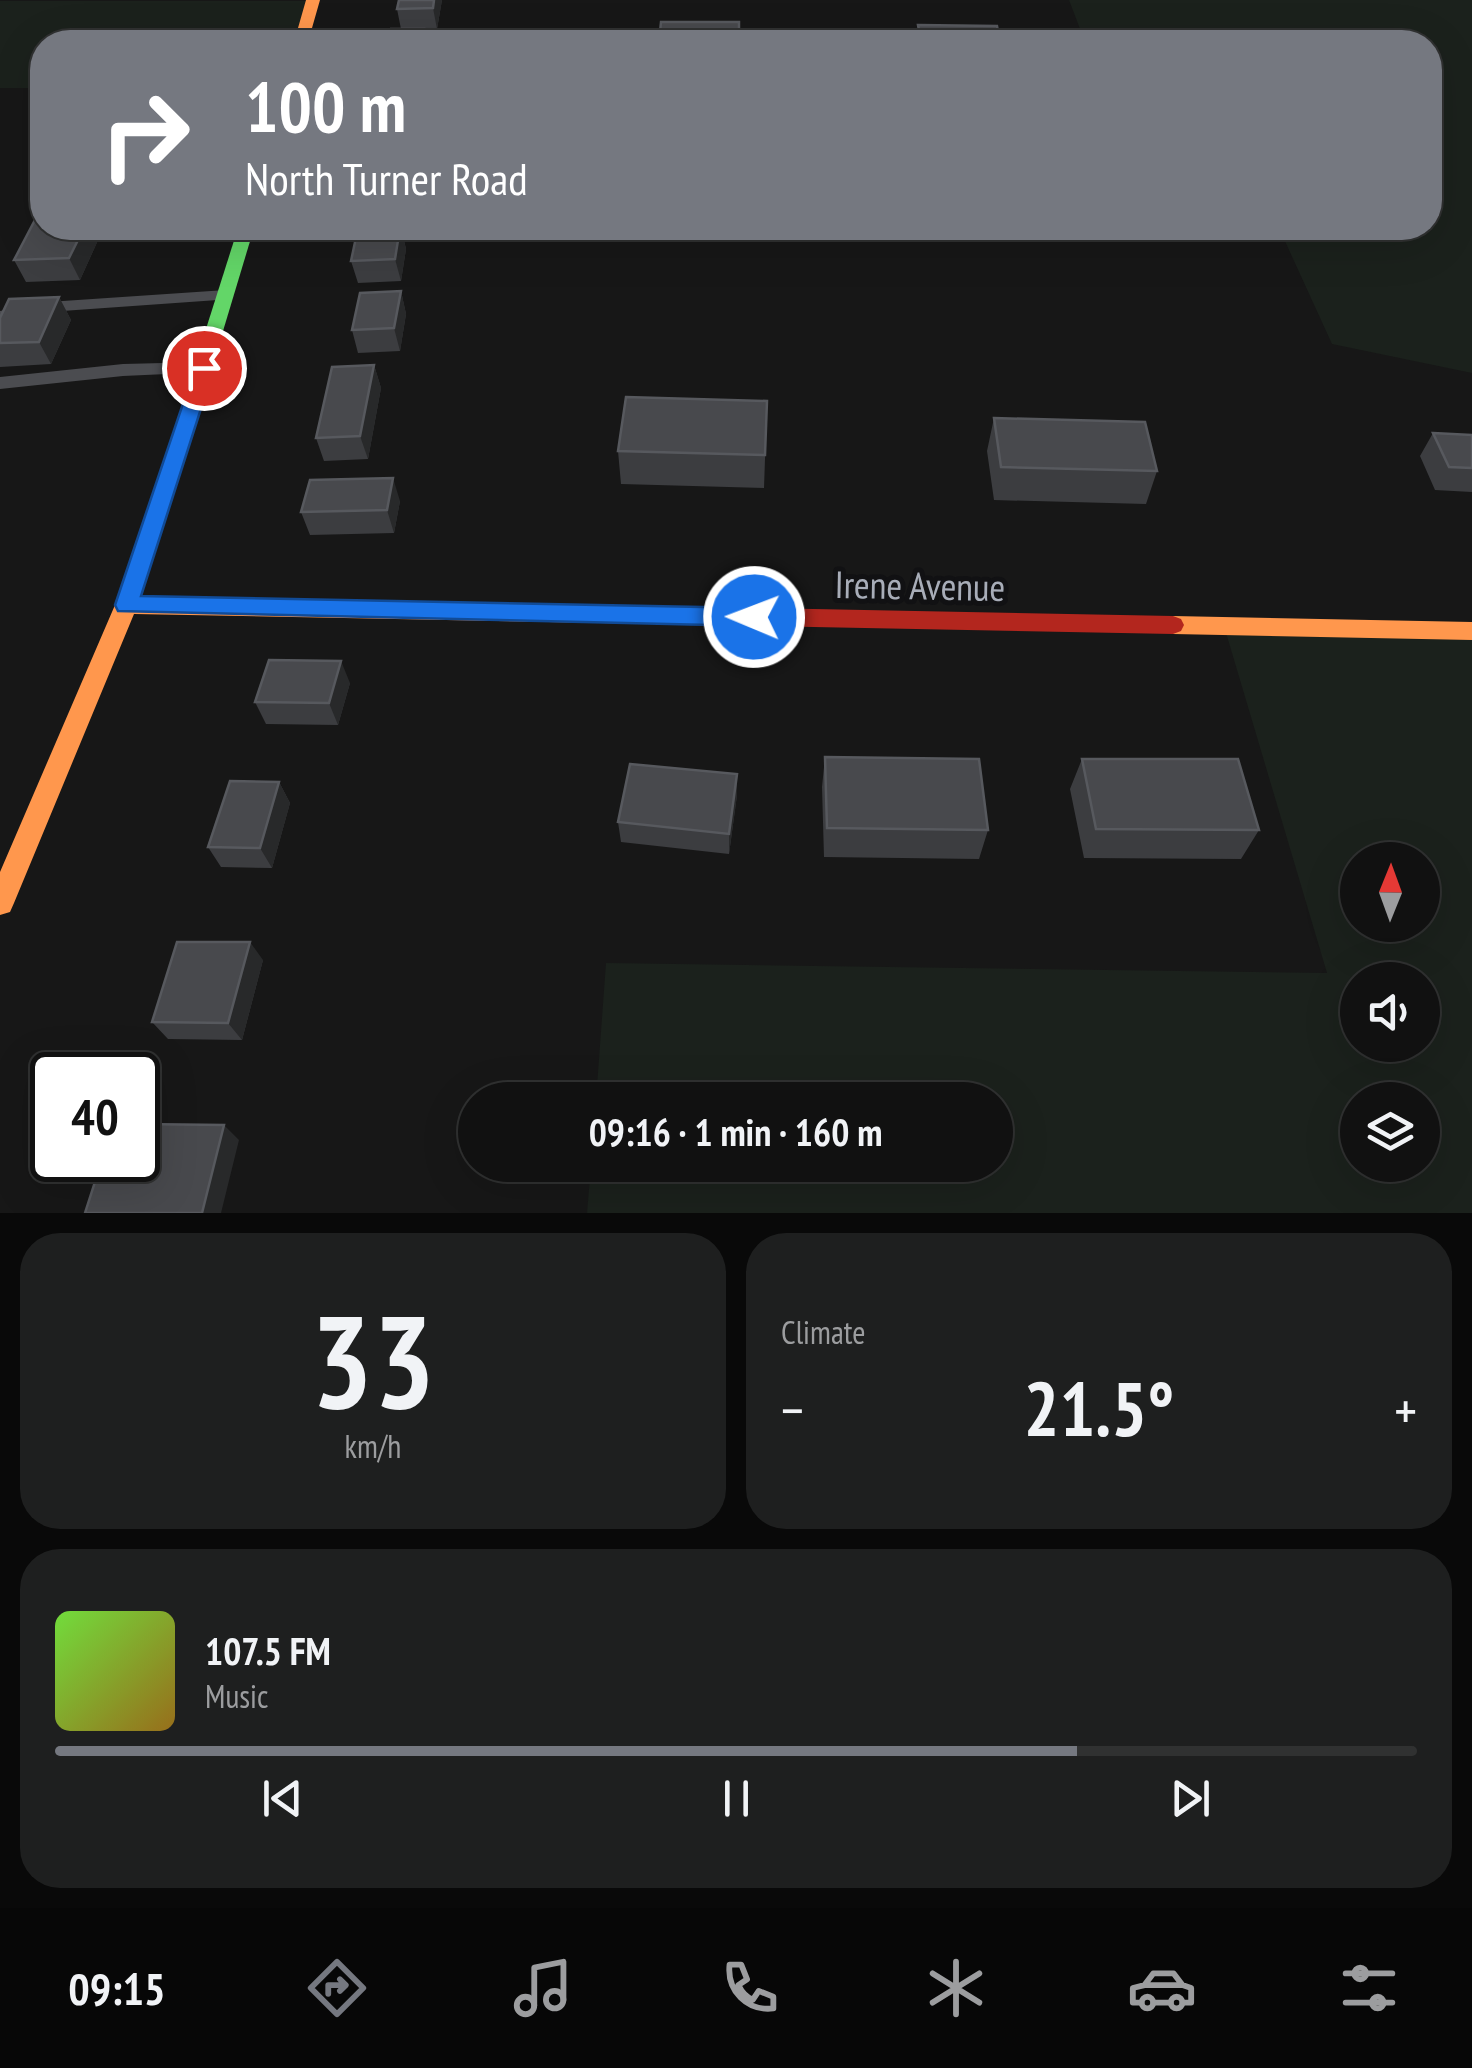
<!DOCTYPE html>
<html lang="en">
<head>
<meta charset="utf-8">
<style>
  body { margin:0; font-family:"PT Sans Narrow",sans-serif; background:#1e1f1f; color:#f1f3f6; height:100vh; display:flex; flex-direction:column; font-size:38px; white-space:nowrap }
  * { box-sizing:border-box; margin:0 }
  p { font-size:32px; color:#9c9d9f }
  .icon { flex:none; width:55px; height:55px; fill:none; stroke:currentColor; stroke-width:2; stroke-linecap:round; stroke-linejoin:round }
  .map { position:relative; height:1213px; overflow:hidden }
  .details { display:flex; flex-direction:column; gap:20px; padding:20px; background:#090909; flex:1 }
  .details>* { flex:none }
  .guide { position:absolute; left:30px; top:30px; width:1412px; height:210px; border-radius:40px; box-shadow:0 10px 40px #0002,0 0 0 2px #303131; background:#757880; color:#fff; overflow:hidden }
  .needle { width:65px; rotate:1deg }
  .tools { position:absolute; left:1340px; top:842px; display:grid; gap:20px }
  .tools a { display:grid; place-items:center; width:100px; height:100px; border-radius:50%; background:#111; box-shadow:0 10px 40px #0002,0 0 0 2px #303131; font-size:50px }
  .speed { position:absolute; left:30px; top:1052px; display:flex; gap:20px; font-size:50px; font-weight:700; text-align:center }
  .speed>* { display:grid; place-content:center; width:130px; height:130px; border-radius:50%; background:#111; box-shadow:0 10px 40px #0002,0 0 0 2px #303131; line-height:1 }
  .speed .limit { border:5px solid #111; border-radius:15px; background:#fff; color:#111 }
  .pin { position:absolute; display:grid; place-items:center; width:85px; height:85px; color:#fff; margin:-42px; border:5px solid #fff; border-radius:50%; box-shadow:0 2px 10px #0007 }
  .me { position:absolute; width:110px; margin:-55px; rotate:271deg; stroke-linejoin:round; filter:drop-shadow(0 0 8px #0008) }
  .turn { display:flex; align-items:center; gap:35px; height:210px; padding:0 50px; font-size:45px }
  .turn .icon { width:130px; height:130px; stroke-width:2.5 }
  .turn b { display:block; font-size:70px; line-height:85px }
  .big { font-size:75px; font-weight:800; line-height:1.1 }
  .details .card { flex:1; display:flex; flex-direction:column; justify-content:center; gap:15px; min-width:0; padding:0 35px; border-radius:40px; background:#1e1f1f }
  .details .dial { align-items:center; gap:0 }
  .dial b { font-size:130px; line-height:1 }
  .song { display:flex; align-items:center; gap:30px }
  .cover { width:120px; height:120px; border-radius:15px; background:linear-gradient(135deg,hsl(100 70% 55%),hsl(40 70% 35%)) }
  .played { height:10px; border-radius:5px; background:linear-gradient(90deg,#757880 75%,#303131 75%) }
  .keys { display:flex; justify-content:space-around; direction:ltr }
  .heat { display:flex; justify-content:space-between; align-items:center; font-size:55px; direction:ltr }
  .details .tiles { flex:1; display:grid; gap:20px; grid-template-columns:1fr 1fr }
  .card:last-child { grid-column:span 2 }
  .trip { position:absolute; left:458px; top:1082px; width:555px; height:100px; border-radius:50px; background:#111; box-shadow:0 10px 40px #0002,0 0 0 2px #303131; font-weight:800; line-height:100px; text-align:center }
  .tab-bar { display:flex; height:160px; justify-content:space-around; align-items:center; background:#070707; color:#9c9d9f }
  .tab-bar .icon { width:70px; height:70px }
  .tab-bar .on { color:#757880 }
  .tab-bar b { font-size:45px; color:#f1f3f6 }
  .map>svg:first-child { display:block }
</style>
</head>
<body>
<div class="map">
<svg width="1472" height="1213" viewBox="0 0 1472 1213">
  <rect width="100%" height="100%" fill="#171717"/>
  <path fill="#1b211c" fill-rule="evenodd" d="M1069 0H1472V373L1332 344 1279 228H1430V42H1085Z
    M0 1H313L301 42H42V88H0Z
    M1224 626 1472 631V1213H587L591 1165H995V1100H596L606 963 1327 973ZM1358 860H1422V925H1358ZM1358 980H1422V1045H1358ZM1358 1100H1422V1165H1358Z"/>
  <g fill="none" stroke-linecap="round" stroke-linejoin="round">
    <path fill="#4b4c50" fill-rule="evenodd" d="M226 290 232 291V299L48 312 0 323V311L48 302Z
      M204 362 213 368 211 372 123 376 0 389V377L123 364Z"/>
    <path fill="#63d668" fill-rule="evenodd" d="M238 228H254L180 474 170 481 160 474Z"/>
    <path fill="#ff974d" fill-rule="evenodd" d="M306 0H320L308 42H294Z
      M170 467 180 474 140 597 708 607 716 610 719 616 716 622 708 625 134 614 14 903 10 912 0 915V872L115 605 160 474Z
      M1173 616 1472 622V640L1173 634 1165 631 1162 625 1165 619Z"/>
    <path fill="#b3261e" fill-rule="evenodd" d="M708 607 1173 616 1181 619 1184 625 1181 631 1173 634 708 625 700 622 697 616 700 610Z"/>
  </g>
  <path fill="#3c3d40" d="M399 0H442L437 29H401L397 9Z
    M42 97V125L36 109Z
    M401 228 406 249 401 281 358 283 351 261Z
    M1149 228H1148H1243L1242 230Z
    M99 238 80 280 26 282 14 260Z
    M401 291 406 314 400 351 358 353 352 330Z
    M59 297 71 320 51 364 0 367V318Z
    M374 365 381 388 368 459 324 461 316 438Z
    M767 401 764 488 621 484 618 451Z
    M994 418 1157 471 1146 504 994 500 987 451Z
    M1433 433 1472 435V492L1435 490 1420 456Z
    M400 501 394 533 310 535 301 512Z
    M350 683 338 725 266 724 255 702Z
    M825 757 988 830 979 859 824 857 822 787Z
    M1082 759 1259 830 1241 859 1084 858 1070 789Z
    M737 774V795L729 854 621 842 618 822Z
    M279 782 290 803 272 868 221 867 208 847Z
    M263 960 242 1040 168 1039 152 1022Z"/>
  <path fill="#28292a" d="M434 0H442L437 29 433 8Z
    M424 29 427 42H421Z
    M84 228H94L99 238 80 280 69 258Z
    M401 228 406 249 401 281 395 259Z
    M401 291 406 314 400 351 394 328Z
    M59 297 71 320 51 364 39 342Z
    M374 365 381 388 368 459 360 436Z
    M393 478 400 501 394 533 387 510Z
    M341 661 350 683 338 725 329 703Z
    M737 774V795L729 854V834Z
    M279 782 290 803 272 868 260 848Z
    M250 942 263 960 242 1040 228 1023Z
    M224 1125 239 1140 221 1213H202Z"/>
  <path fill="#48494d" stroke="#57595e" stroke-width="2.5" d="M399 0H434L433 8 397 9Z
    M661 22H739V42H659Z
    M918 25 997 26 1000 42H921Z
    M391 29H424L421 42H387Z
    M42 97V109H36Z
    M36 218H42V228H84L69 258 14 260Z
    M358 228H400L395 259 351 261Z
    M401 291 394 328 352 330 360 293Z
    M59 297 39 342 0 343V318L9 299Z
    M374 365 360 436 316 438 332 367Z
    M626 397 767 401 765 455 618 451Z
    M994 418 1145 422 1157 471 1001 467Z
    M1433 433 1472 435V468L1449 467Z
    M393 478 387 510 301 512 310 480Z
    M269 660 341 661 329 703 255 702Z
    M825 757 979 759 988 830 827 828Z
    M1082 759H1238L1259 830 1096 829Z
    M630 764 737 774 729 834 618 822Z
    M230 781 279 782 260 848 208 847Z
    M177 942H250L228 1023 152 1022Z
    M138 1124 224 1125 202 1213H85L102 1160H138Z"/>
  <path fill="#1a73e8" stroke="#114b97" stroke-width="2.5" d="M204 362 214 368 141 596 754 608 765 617 754 626 118 611 115 605 195 368Z"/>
  <g text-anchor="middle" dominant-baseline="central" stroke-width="10" stroke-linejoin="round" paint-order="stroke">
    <g font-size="38" fill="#a8adb8" stroke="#111113">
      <text transform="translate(920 585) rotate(1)">Irene Avenue</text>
    </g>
  </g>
</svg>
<div class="tools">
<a><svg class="needle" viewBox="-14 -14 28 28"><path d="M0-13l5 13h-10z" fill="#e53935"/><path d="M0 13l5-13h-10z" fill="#9c9d9f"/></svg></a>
<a><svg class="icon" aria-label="sound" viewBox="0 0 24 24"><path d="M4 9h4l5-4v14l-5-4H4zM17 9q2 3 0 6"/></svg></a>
<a><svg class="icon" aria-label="layers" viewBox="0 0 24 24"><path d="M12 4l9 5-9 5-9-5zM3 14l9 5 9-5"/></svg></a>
</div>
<div class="speed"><div class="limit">40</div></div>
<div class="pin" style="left:204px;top:368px;background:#d93025"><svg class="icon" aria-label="arrive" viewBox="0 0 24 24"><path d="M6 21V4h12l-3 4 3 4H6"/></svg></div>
<svg class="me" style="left:754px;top:617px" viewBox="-20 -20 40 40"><circle r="17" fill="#1a73e8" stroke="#fff" stroke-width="3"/><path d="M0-11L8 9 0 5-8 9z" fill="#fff"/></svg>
<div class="trip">09:16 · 1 min · 160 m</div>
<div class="guide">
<div class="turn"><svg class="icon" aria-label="right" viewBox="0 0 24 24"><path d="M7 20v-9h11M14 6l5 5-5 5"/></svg><div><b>100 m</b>North Turner Road</div></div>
</div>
</div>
<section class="details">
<div class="tiles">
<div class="card dial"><b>33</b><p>km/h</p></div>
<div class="card"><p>Climate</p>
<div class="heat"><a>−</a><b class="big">21.5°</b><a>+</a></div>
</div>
<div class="card">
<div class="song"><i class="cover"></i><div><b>107.5 FM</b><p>Music</p></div></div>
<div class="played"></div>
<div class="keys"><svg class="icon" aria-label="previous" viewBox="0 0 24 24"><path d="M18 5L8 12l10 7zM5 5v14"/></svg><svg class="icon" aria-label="pause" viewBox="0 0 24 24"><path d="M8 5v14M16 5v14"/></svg><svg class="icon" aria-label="next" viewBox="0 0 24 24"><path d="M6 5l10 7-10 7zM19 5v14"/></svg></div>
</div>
</div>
</section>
<nav class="tab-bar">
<b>09:15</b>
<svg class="icon on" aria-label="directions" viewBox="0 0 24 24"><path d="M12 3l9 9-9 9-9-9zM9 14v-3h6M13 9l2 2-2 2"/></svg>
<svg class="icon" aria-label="music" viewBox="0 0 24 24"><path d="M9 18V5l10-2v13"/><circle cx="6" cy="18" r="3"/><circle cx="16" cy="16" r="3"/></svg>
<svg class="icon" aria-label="phone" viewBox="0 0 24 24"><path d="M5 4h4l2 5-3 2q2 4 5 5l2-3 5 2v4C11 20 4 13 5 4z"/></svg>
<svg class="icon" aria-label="climate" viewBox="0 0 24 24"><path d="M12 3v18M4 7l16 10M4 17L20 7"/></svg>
<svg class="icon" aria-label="car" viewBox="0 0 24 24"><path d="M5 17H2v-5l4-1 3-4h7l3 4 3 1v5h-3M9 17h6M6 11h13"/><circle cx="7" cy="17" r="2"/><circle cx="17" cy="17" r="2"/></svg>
<svg class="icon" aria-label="filters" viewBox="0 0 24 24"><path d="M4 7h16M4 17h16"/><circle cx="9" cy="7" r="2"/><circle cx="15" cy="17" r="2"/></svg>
</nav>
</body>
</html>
